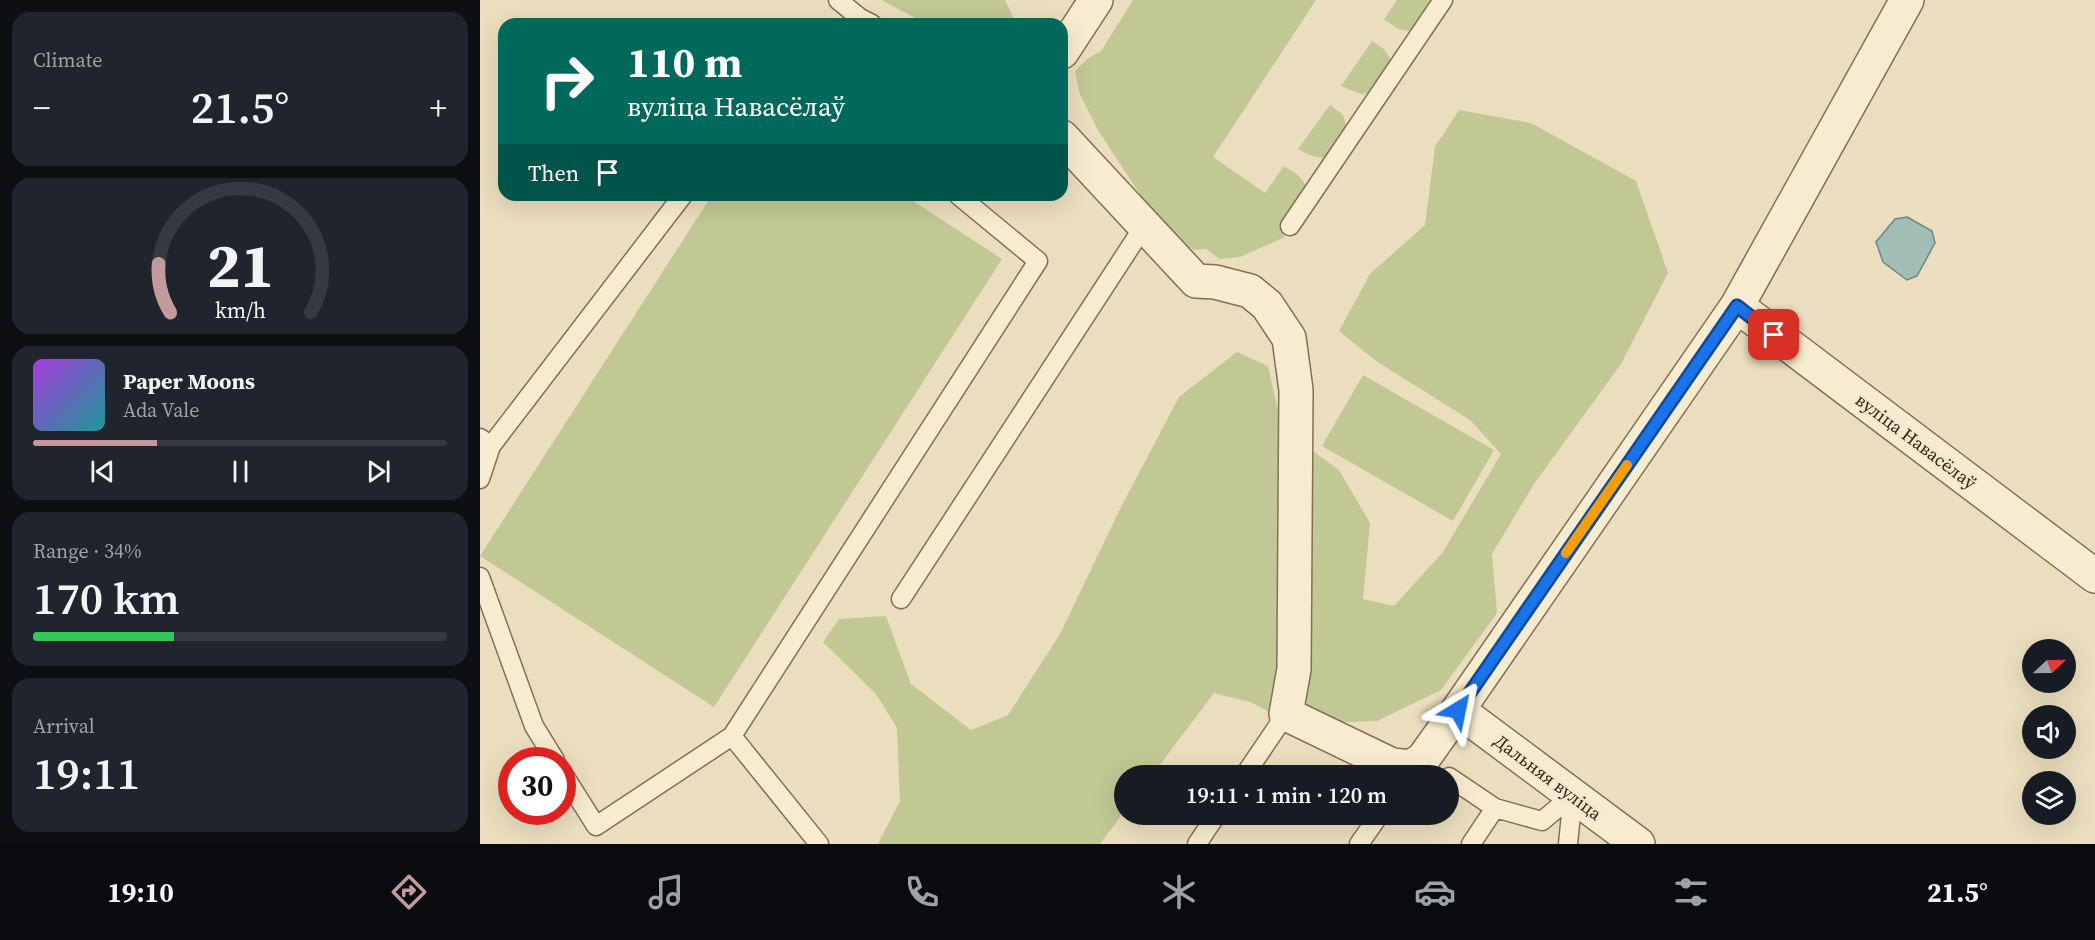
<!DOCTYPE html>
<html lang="en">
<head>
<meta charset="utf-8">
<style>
  body { margin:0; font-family:"Source Serif 4",serif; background:#20242c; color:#f1f3f6; height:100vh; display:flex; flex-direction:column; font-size:22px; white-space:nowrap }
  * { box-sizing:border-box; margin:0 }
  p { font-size:20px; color:#9ea1a6 }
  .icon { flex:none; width:33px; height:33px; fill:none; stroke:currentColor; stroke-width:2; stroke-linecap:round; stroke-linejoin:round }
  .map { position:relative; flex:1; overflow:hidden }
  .panel { display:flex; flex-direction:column; gap:12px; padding:12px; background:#0d0f14; width:480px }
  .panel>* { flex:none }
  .hud { position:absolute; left:18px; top:18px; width:570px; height:183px; border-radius:18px; box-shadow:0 6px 24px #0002; background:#00695c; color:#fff; overflow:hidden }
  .needle { width:39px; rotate:68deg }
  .tools { position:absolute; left:1542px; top:639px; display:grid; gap:12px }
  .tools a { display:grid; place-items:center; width:54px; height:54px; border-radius:50%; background:#171b24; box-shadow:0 6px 24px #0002; font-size:30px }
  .speed { position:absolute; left:18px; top:747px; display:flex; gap:12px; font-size:30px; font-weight:700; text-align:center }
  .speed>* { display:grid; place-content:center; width:78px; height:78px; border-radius:50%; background:#171b24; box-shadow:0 6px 24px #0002; line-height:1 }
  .speed .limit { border:9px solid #d22; background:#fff; color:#111 }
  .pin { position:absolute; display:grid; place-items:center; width:51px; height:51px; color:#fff; margin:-26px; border-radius:12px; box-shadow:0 3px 9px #0006 }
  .me { position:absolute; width:66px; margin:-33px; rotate:35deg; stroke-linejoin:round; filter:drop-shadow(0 0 4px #0008) }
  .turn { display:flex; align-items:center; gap:21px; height:126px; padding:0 30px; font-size:27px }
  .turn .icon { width:78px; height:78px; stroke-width:2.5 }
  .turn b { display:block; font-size:42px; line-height:51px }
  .then { display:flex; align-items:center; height:57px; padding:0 30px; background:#0003; gap:12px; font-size:22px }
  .big { font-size:45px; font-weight:600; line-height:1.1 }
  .panel .tile { flex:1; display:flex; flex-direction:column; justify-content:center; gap:9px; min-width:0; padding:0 21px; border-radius:18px; background:#20242c }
  .panel .dial { align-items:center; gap:0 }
  .dial svg { height:156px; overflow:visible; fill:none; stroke:#363941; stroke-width:7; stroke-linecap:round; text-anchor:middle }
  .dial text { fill:#f1f3f6; stroke:none }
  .song { display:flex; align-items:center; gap:18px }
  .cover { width:72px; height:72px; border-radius:9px; background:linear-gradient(135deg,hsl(280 70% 55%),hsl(180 70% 35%)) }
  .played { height:6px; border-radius:3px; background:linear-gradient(90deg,#c4999b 30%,#363941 30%) }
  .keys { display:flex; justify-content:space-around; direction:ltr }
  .heat { display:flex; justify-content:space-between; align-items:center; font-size:33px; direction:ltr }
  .charge { height:9px; border-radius:4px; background:linear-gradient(90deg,#34c759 34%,#363941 0) }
  .trip { position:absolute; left:634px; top:765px; width:345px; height:60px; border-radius:30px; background:#171b24; box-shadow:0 6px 24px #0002; font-weight:600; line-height:60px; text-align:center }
  .tabs { display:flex; height:96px; justify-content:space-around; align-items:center; background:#090b0e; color:#9ea1a6 }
  .tabs .icon { width:42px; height:42px }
  .tabs .current { color:#c4999b }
  .tabs b { font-size:27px; color:#f1f3f6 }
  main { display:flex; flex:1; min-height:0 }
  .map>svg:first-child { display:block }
</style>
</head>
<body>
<main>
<section class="panel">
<div class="tile"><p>Climate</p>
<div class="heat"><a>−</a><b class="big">21.5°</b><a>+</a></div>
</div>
<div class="tile dial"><svg viewBox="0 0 100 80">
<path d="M14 69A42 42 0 1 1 86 69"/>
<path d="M14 69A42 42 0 0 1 8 44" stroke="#c4999b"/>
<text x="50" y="56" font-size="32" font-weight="700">21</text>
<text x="50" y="72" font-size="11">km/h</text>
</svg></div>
<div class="tile">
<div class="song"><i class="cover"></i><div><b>Paper Moons</b><p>Ada Vale</p></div></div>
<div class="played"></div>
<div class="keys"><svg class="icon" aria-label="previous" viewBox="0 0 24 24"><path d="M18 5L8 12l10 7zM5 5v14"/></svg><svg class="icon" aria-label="pause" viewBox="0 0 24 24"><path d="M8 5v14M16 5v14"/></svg><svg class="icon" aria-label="next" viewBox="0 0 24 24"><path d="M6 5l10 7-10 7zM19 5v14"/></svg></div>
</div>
<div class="tile"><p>Range · 34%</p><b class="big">170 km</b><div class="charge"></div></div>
<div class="tile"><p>Arrival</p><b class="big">19:11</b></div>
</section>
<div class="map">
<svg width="1615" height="844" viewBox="0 0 1615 844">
  <rect width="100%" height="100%" fill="#ebdebe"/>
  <path fill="#c1c893" d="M401 0H525L536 24H447Z
    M653 0H836L733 157 785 193 804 166 818 175 825 184 824 198 811 217 803 238 760 257 740 259 726 249 714 250 700 243 670 210 618 130 599 92 595 71 607 59 621 51Z
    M917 0H958L931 31 918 29 904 19Z
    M892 41 905 50 911 61 896 92 881 94 861 86Z
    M850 105 863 115 867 129 852 157C838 159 830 156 818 149Z
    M979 110 1051 123 1156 181 1188 273 1141 364 1054 484 1012 554 1017 613 961 690 897 721 814 724 770 702 734 693 672 775 645 776V811L620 844H398L420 801 417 728 396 694 343 642 359 619 406 616 431 684 491 730 528 715 580 634 640 509 699 397 757 352 788 366 802 429 859 470 890 523 883 599 914 606 963 552 1021 454 990 420 896 361 859 331 890 274 945 225 955 147Z
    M232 195H424L522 259 234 707 0 556Z
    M883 375 1014 450 973 521 842 446Z"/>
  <path fill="#a1bdb5" stroke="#698a82" stroke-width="1.5" d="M1427 217 1452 231 1455 243 1437 276 1427 280 1403 262 1396 242 1415 219Z"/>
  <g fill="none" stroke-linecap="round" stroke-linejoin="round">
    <defs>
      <path id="service" d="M358 0 380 18 392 24
        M810 226 963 0
        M0 438 11 446 0 479
        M11 446 203 195
        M0 577 54 726 75 760
        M421 599 664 226
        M82 772 116 826 252 736
        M764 776 806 714
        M969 777 1015 808 1062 821 1093 795
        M339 844 252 736 558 261 478 195
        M717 844 737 814
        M879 844 900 814
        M991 844 1015 808
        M1088 844 1093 795"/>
      <path id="minor" d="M582 52 616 0
        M582 137 716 281 735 282 770 291 787 305 809 338 816 390 814 669 806 714 912 765 931 767 943 759 978 710 1257 306 1427 0
        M1257 306 1615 576
        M978 710 1158 844"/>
    </defs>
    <use href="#service" stroke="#826f58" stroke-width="21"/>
    <use href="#minor" stroke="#826f58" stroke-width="36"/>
    <use href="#service" stroke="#f7ecd0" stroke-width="18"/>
    <use href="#minor" stroke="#f7ecd0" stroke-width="33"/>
  </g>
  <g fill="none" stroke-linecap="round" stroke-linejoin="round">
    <defs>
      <path id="route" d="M978 710 1257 306 1294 335"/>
    </defs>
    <use href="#route" stroke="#114b97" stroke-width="15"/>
    <use href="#route" stroke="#1a73e8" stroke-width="10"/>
    <path stroke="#f59e0b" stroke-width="10" d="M1086 553 1147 465"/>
  </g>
  <g text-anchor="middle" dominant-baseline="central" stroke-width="6" stroke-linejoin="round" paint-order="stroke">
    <g font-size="18" fill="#32271c" stroke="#f3e9cd">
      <text transform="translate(1436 441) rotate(37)">вуліца Навасёлаў</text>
      <text transform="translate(1068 777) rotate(37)">Дальняя вуліца</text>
    </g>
  </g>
</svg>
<div class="tools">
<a><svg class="needle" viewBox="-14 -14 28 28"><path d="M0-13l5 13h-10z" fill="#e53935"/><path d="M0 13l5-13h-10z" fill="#9ea1a6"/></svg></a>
<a><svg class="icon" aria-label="sound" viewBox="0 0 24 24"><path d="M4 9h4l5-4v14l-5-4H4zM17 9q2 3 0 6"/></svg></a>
<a><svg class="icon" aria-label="layers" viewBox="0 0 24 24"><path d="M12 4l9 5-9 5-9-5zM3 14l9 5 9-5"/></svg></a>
</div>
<div class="speed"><div class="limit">30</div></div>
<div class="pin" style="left:1294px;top:335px;background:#d93025"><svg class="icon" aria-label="arrive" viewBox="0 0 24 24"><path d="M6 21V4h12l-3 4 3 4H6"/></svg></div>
<svg class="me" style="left:978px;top:710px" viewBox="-20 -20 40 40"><path d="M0-17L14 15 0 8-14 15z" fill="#1a73e8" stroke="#fff" stroke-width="4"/></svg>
<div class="trip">19:11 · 1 min · 120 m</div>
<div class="hud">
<div class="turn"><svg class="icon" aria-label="right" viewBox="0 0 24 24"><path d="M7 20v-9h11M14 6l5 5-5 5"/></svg><div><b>110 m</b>вуліца Навасёлаў</div></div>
<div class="then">Then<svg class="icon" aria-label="arrive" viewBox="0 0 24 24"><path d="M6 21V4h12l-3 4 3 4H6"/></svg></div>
</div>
</div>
</main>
<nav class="tabs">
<b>19:10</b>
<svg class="icon current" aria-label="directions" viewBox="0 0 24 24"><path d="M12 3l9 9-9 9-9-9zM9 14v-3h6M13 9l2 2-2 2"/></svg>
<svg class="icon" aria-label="music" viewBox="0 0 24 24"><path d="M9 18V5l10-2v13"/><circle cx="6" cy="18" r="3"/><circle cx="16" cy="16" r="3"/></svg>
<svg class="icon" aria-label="phone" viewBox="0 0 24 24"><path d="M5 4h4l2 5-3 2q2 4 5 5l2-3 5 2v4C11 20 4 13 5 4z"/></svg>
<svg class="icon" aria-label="climate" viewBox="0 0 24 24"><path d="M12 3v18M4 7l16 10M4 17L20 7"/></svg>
<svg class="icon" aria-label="car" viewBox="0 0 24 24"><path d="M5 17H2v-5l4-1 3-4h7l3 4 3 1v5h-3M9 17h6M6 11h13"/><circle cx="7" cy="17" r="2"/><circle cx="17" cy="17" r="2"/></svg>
<svg class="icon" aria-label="filters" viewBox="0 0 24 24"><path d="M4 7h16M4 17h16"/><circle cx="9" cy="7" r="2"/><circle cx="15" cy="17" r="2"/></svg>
<b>21.5°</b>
</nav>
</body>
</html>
